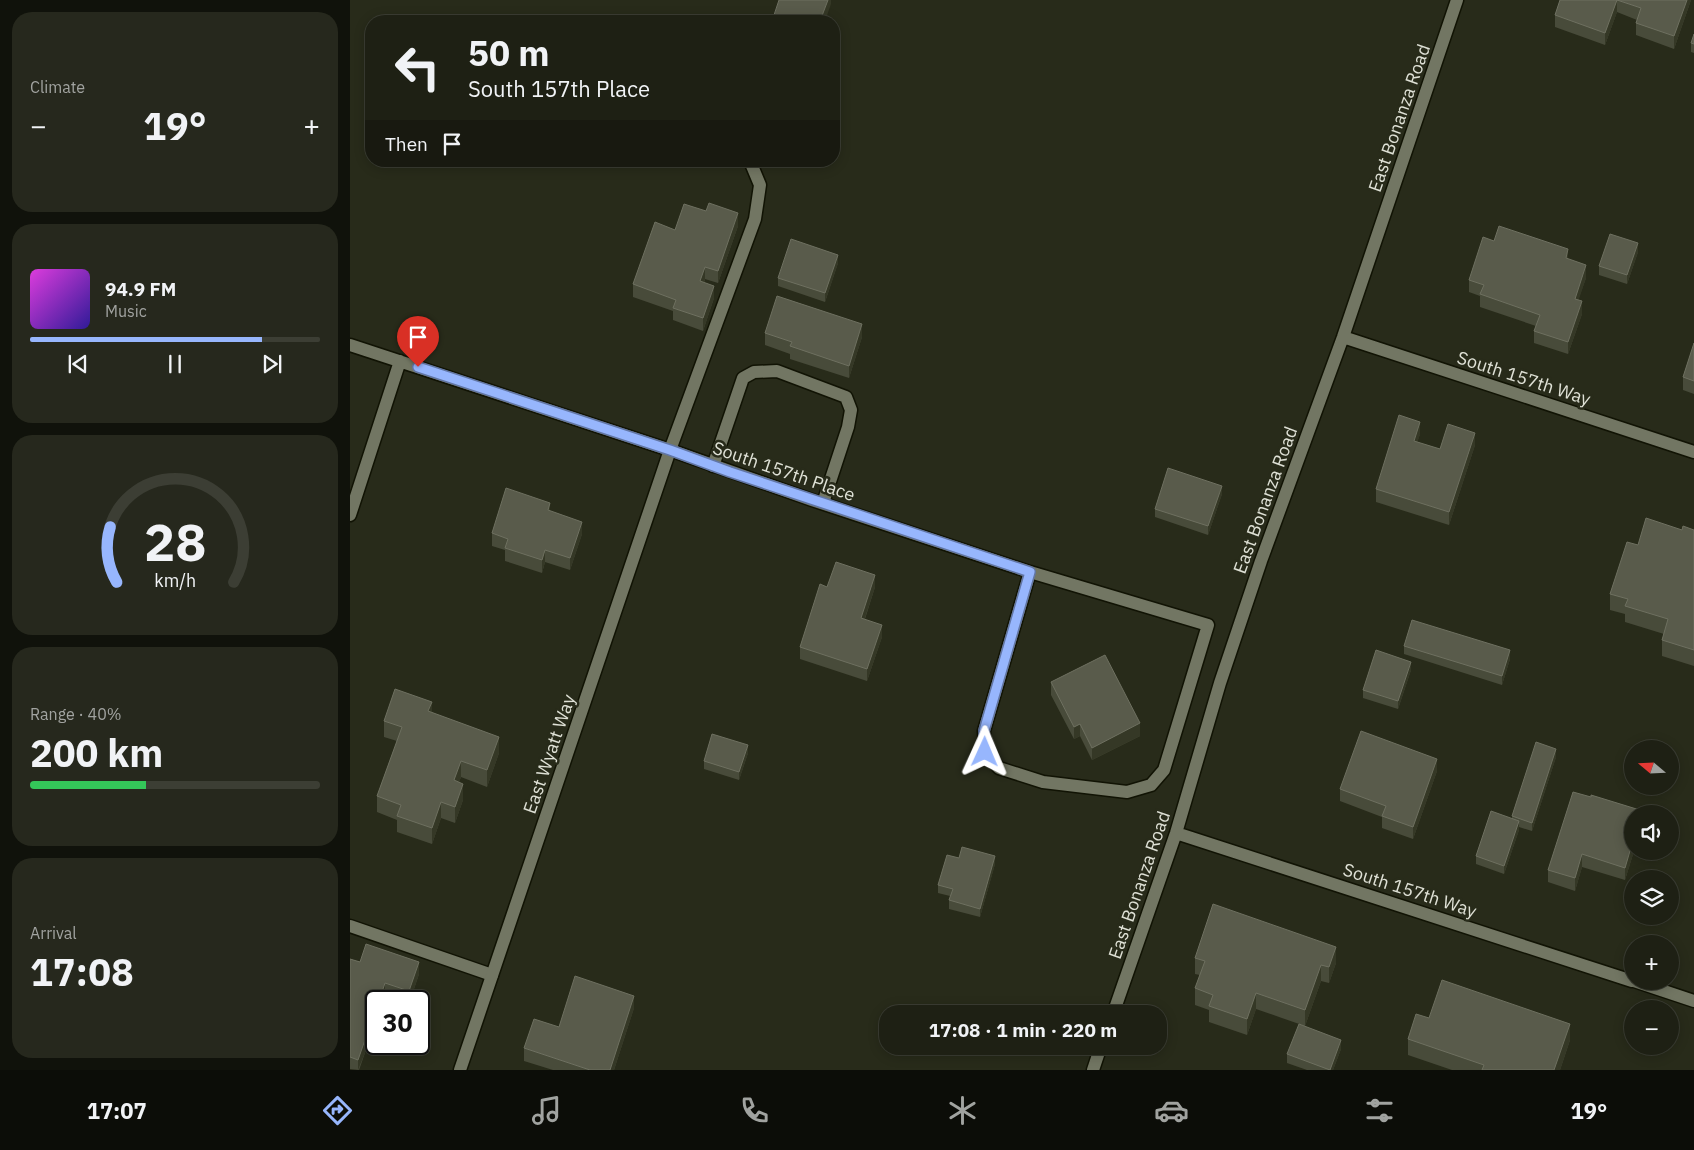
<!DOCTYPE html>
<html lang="en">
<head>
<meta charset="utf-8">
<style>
  body { margin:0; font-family:"IBM Plex Sans",sans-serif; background:#26281d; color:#f1f3f6; height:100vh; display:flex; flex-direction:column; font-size:19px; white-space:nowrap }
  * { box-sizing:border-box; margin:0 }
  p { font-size:16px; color:#a1a3a0 }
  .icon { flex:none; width:28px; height:28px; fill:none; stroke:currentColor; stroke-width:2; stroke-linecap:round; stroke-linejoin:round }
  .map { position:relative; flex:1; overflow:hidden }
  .panel { display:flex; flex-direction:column; gap:12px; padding:12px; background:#10120b; width:350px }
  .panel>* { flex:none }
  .hud { position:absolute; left:15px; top:15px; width:475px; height:152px; border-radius:20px; box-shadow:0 2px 12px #0003,0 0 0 1px #3c3e34; background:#1e2014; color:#f1f3f6; overflow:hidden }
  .needle { width:32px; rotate:289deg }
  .fabs { position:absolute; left:1274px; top:740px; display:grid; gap:10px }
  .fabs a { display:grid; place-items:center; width:55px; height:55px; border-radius:50%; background:#1e2014; box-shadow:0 2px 12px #0003,0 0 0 1px #3c3e34; font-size:25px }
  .speed { position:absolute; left:15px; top:990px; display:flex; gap:10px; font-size:25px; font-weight:700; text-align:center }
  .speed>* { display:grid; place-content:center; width:65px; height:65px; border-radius:50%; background:#1e2014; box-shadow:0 2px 12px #0003,0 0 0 1px #3c3e34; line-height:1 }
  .speed .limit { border:2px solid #111; border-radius:8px; background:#fff; color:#111 }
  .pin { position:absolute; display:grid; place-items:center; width:42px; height:42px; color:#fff; margin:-51px -21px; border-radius:50% 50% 50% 0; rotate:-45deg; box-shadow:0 0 5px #0007 }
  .pin .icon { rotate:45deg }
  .me { position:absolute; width:55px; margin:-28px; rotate:1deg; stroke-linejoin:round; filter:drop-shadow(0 0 4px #0008) }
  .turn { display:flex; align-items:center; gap:18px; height:105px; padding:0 20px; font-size:22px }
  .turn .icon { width:65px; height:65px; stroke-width:2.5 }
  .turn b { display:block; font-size:35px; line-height:42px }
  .then { display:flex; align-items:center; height:48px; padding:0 20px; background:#0003; gap:10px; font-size:19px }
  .big { font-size:38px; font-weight:800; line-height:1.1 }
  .panel .tile { flex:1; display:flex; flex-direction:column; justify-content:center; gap:8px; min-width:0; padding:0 18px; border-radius:20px; background:#26281d }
  .panel .dial { align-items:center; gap:0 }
  .dial svg { height:130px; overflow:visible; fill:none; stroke:#3c3e34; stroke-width:7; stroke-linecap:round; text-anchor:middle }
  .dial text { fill:#f1f3f6; stroke:none }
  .song { display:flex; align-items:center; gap:15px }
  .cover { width:60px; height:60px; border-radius:8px; background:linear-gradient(135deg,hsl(300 70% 55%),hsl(250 70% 35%)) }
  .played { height:5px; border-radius:2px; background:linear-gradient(90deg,#97b6fd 80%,#3c3e34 80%) }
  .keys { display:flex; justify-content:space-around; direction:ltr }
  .heat { display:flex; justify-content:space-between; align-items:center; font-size:28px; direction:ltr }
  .charge { height:8px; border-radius:4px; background:linear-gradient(90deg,#34c759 40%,#3c3e34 0) }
  .trip { position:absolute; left:529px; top:1005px; width:288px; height:50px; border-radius:20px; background:#1e2014; box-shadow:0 2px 12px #0003,0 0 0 1px #3c3e34; font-weight:800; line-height:50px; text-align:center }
  .tab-bar { display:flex; height:80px; justify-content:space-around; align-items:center; background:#0c0d08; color:#a1a3a0 }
  .tab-bar .icon { width:35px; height:35px }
  .tab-bar .active { color:#97b6fd }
  .tab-bar b { font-size:22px; color:#f1f3f6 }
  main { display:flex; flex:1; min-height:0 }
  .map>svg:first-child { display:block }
</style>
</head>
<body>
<main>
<section class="panel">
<div class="tile"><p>Climate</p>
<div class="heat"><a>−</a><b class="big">19°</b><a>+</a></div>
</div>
<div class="tile">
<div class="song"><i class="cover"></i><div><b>94.9 FM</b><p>Music</p></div></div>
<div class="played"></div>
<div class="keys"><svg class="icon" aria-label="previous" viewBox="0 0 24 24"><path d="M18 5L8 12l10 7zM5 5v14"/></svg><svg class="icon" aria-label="pause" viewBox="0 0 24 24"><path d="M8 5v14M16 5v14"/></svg><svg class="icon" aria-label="next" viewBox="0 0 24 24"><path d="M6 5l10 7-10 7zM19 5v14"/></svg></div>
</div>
<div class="tile dial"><svg viewBox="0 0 100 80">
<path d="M14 69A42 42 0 1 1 86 69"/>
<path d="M14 69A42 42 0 0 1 10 35" stroke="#97b6fd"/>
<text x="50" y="56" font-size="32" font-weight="700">28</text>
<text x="50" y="72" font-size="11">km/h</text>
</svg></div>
<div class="tile"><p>Range · 40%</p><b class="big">200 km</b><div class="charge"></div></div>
<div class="tile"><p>Arrival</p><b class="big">17:08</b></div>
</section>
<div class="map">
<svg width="1344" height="1070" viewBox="0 0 1344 1070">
  <rect width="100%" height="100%" fill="#282b1a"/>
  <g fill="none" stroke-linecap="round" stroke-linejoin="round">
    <defs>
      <path id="lane" d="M320 450 405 219 410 185 400 161
        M363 466 393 378 404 372 427 371 496 397 501 410 498 427 473 503
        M0 926 142 975"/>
      <path id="street" d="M993 337 1344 452
        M0 345 320 450 462 500 680 572 858 625 814 770 801 785 777 792 693 782 649 768 635 752 634 731 680 572
        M0 515 50 361
        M826 833 1282 981
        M1284 981 1344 1001
        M763 1014 826 833 870 683 911 561 993 337 1107 0
        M110 1070 320 450
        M743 1070 751 1046"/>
    </defs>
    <use href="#lane" stroke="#111304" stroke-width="15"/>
    <use href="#street" stroke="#111304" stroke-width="15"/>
    <use href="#lane" stroke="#727663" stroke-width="12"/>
    <use href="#street" stroke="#727663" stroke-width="12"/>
  </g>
  <path fill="#484b3a" d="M1210 0H1341L1324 49 1286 35V23L1287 20 1267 12 1255 45 1205 27V15Z
    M1344 34V53L1341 52V43Z
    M388 226 368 283 355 279 354 283 364 298 353 331 323 320V311L283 297V284L325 230Z
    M1144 241 1218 259 1236 278 1228 300 1232 314 1218 354 1184 343V331L1186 326 1130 307V296L1119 292V280Z
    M1288 252 1277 284 1249 275V266Z
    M488 263 475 302 428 286V278Z
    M415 333 512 337 499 378 440 359V354L415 345Z
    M1344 343V394L1333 390V377Z
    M1070 434 1067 442 1090 449 1125 445 1099 525 1026 502V489Z
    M872 494 858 535 805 517V509Z
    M200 511 232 534 220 570 195 562 192 573 155 561V550L142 546V533Z
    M1332 530H1344V666L1312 656V640L1314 634 1275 622V614L1260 610V594L1288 545Z
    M477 587H525L515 619 532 637 517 681 450 659V647Z
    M1054 646 1160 659 1152 685 1054 654Z
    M1061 670 1048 709 1013 698V690Z
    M701 682 790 736 742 760 730 736 724 739 701 695Z
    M82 712 149 753 137 787 111 777 109 782 113 800 105 823 91 818 82 844 47 832V820L27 812V796L47 741 34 737V721Z
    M398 753 389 780 354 769V761Z
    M1206 757 1182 831 1169 827V830L1154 874 1126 864V856L1162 819V816Z
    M1087 771 1063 839 1032 828V817L990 801V789Z
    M1293 814 1282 851H1284L1275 880 1232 867 1225 891 1198 882V870Z
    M609 858 645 864 630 917 599 909V900L600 896 588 893V885Z
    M845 958 986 963 979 983 971 981 955 1026 906 1009 897 1035 859 1022V1010L845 1005V988L850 975 845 974Z
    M0 959 10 962 69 974 60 1001H52L35 996 33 1001H26V1044H37L33 1056 16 1050 9 1070 0 1069Z
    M284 1008 264 1070H203L174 1061V1048L209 1027Z
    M1079 1018 1220 1040 1210 1070H1102L1058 1055V1039Z
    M991 1049 983 1070H957L937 1063V1054Z"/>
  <path fill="#353826" d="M478 0H481V4L475 21H470Z
    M1267 0V12L1255 45V33Z
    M1337 0H1341L1324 49V36Z
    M388 213V226L368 283V271Z
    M1288 243V252L1277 284V275Z
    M1218 249V261L1216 258Z
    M488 255V263L475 302V293Z
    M1236 265V278L1225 311V299Z
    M355 267V279L350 294V281Z
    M364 286V298L353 331V318Z
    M1232 301V314L1218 354V342Z
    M512 324V337L499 378V366Z
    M1070 422V434L1064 454V441Z
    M1125 433V445L1099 525V512Z
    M872 486V494L858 535V526Z
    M200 503V515L198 510Z
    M232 522V534L220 570V558Z
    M195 550V562L192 573V560Z
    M525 575V587L511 630V618Z
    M532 625V637L517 681V669Z
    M1160 650V659L1152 685V676Z
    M1061 662V670L1048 709V701Z
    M82 702V718L78 711Z
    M790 723V736L742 760V748Z
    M730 724V736L724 739V727Z
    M149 737V753L137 787V770Z
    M398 745V753L389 780V772Z
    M1206 749V757L1182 831V823Z
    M1087 759V771L1063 839V827Z
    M111 761V777L104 796V780Z
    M113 784V800L105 823V807Z
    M91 802V818L82 844V828Z
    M1169 821V830L1154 874V866Z
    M1282 844V851H1284L1275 880V868Z
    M1232 854V867L1225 891V878Z
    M645 856V864L630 917V909Z
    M986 947V963L979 983V967Z
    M69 962V974L60 1001H59V991Z
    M971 965V981L955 1026V1010Z
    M35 983V996L33 1001H29Z
    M906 993V1009L897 1035V1019Z
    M284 996V1008L264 1070H260Z
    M1220 1024V1040L1210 1070H1204Z
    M16 1037V1050L8 1070V1060Z
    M991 1040V1049L983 1070H980Z
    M33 1044H37L33 1056Z"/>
  <path fill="#595b4b" stroke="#6e7060" d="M429 0H478L470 21H422Z
    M1210 0H1267L1255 33 1205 15Z
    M1267 0H1337L1324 36 1286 23 1291 8Z
    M1344 34V44L1341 43Z
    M359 203 388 213 368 271 355 267 350 281 364 286 353 318 323 308 326 300 283 284 305 222 325 230 334 204 356 211Z
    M1149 226 1218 249 1216 258 1236 265 1225 299 1232 301 1218 342 1184 331 1190 315 1130 294 1134 285 1119 280 1133 237 1144 241Z
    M1260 234 1288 243 1277 275 1249 266Z
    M441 239 488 255 475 293 428 278Z
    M427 296 512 324 499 366 440 346 442 342 415 333Z
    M1344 343V381L1333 377Z
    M1049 415 1070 422 1064 441 1090 449 1098 424 1125 433 1099 512 1026 489Z
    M818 468 872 486 858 526 805 509Z
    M156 488 200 503 198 510 232 522 220 558 195 550 192 560 155 548 158 539 142 533Z
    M1296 518 1332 530 1333 526 1344 530V650L1312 640 1318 619 1275 606 1278 599 1260 594 1277 542 1288 545Z
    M486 562 525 575 511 618 532 625 517 669 450 647 470 584 477 587Z
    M1062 620 1160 650 1152 676 1054 646Z
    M1026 650 1061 662 1048 701 1013 690Z
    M755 655 790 723 742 748 730 724 724 727 701 682Z
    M45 689 82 702 78 711 149 737 137 770 111 761 104 780 113 784 105 807 91 802 82 828 47 816 51 805 27 796 52 727 34 721Z
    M1011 731 1087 759 1063 827 1032 816 1036 806 990 789Z
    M362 734 398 745 389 772 354 761Z
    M1186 742 1206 749 1182 823 1162 816Z
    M1223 792 1241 797V795L1293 811 1292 814H1282V844L1275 868 1232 854 1225 878 1198 870Z
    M1141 811 1169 821 1154 866 1126 856Z
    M612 847 645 856 630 909 599 900 603 889 588 885 597 855 609 858Z
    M863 904 986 947 979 967 971 965 955 1010 906 993 897 1019 859 1006 863 995 845 988 855 961 845 958Z
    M16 944 69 962 59 991 35 983 29 1001H26V1010L24 1016H26V1041L16 1037 8 1060 0 1057V959L10 962Z
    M225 976 284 996 260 1070H240L174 1048 184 1019 209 1027Z
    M1092 980 1220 1024 1204 1070H1132L1134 1065 1058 1039 1066 1014 1079 1018Z
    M949 1024 991 1040 980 1070 937 1054Z"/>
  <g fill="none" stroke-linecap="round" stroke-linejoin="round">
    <defs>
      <path id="route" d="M68 367 320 450 380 472 680 572 634 731 635 752"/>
    </defs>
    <use href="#route" stroke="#6276a4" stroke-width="12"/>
    <use href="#route" stroke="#97b6fd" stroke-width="9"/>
  </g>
  <g text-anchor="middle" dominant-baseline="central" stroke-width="5" stroke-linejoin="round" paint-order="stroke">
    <g font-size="18" fill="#dfe1d6" stroke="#282b1a">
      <text transform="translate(1049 118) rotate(-71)">East Bonanza Road</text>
      <text transform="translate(1174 378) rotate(18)">South 157th Way</text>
      <text transform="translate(434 471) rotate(19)">South 157th Place</text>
      <text transform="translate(915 500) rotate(-70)">East Bonanza Road</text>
      <text transform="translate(199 754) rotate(-71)">East Wyatt Way</text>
      <text transform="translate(789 885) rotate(-71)">East Bonanza Road</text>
      <text transform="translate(1060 890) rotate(18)">South 157th Way</text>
    </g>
  </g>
</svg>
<div class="fabs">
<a><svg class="needle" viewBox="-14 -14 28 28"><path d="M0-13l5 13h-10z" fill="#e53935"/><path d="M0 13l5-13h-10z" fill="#a1a3a0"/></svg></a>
<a><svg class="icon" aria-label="sound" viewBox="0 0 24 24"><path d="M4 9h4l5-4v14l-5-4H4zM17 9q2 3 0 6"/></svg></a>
<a><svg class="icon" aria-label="layers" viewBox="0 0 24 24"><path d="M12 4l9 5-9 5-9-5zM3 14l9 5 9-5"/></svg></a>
<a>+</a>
<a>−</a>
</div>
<div class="speed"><div class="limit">30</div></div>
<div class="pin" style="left:68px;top:367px;background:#d93025"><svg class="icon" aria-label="arrive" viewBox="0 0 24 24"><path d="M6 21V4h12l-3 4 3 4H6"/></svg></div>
<svg class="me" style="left:635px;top:752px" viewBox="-20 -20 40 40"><path d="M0-17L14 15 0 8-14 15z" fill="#97b6fd" stroke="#fff" stroke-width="4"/></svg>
<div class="trip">17:08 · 1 min · 220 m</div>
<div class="hud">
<div class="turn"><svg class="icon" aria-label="left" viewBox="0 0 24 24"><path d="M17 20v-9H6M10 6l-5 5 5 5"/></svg><div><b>50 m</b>South 157th Place</div></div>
<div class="then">Then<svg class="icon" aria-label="arrive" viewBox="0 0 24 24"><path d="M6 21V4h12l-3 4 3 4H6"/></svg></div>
</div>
</div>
</main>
<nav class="tab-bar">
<b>17:07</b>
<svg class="icon active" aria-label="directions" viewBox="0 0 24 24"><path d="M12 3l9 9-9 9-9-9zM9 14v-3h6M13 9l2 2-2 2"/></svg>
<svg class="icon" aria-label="music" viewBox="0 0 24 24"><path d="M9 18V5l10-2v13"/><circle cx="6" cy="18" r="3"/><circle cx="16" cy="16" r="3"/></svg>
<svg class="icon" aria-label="phone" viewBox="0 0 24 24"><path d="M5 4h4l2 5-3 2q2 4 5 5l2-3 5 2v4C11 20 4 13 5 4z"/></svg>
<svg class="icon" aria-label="climate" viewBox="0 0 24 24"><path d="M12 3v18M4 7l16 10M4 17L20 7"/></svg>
<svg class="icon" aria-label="car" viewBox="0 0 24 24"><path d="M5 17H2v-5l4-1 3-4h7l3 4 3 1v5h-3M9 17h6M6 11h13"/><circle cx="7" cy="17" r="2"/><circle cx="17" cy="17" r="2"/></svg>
<svg class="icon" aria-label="filters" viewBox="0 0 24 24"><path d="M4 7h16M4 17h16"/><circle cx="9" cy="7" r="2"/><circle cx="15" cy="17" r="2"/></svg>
<b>19°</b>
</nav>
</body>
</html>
